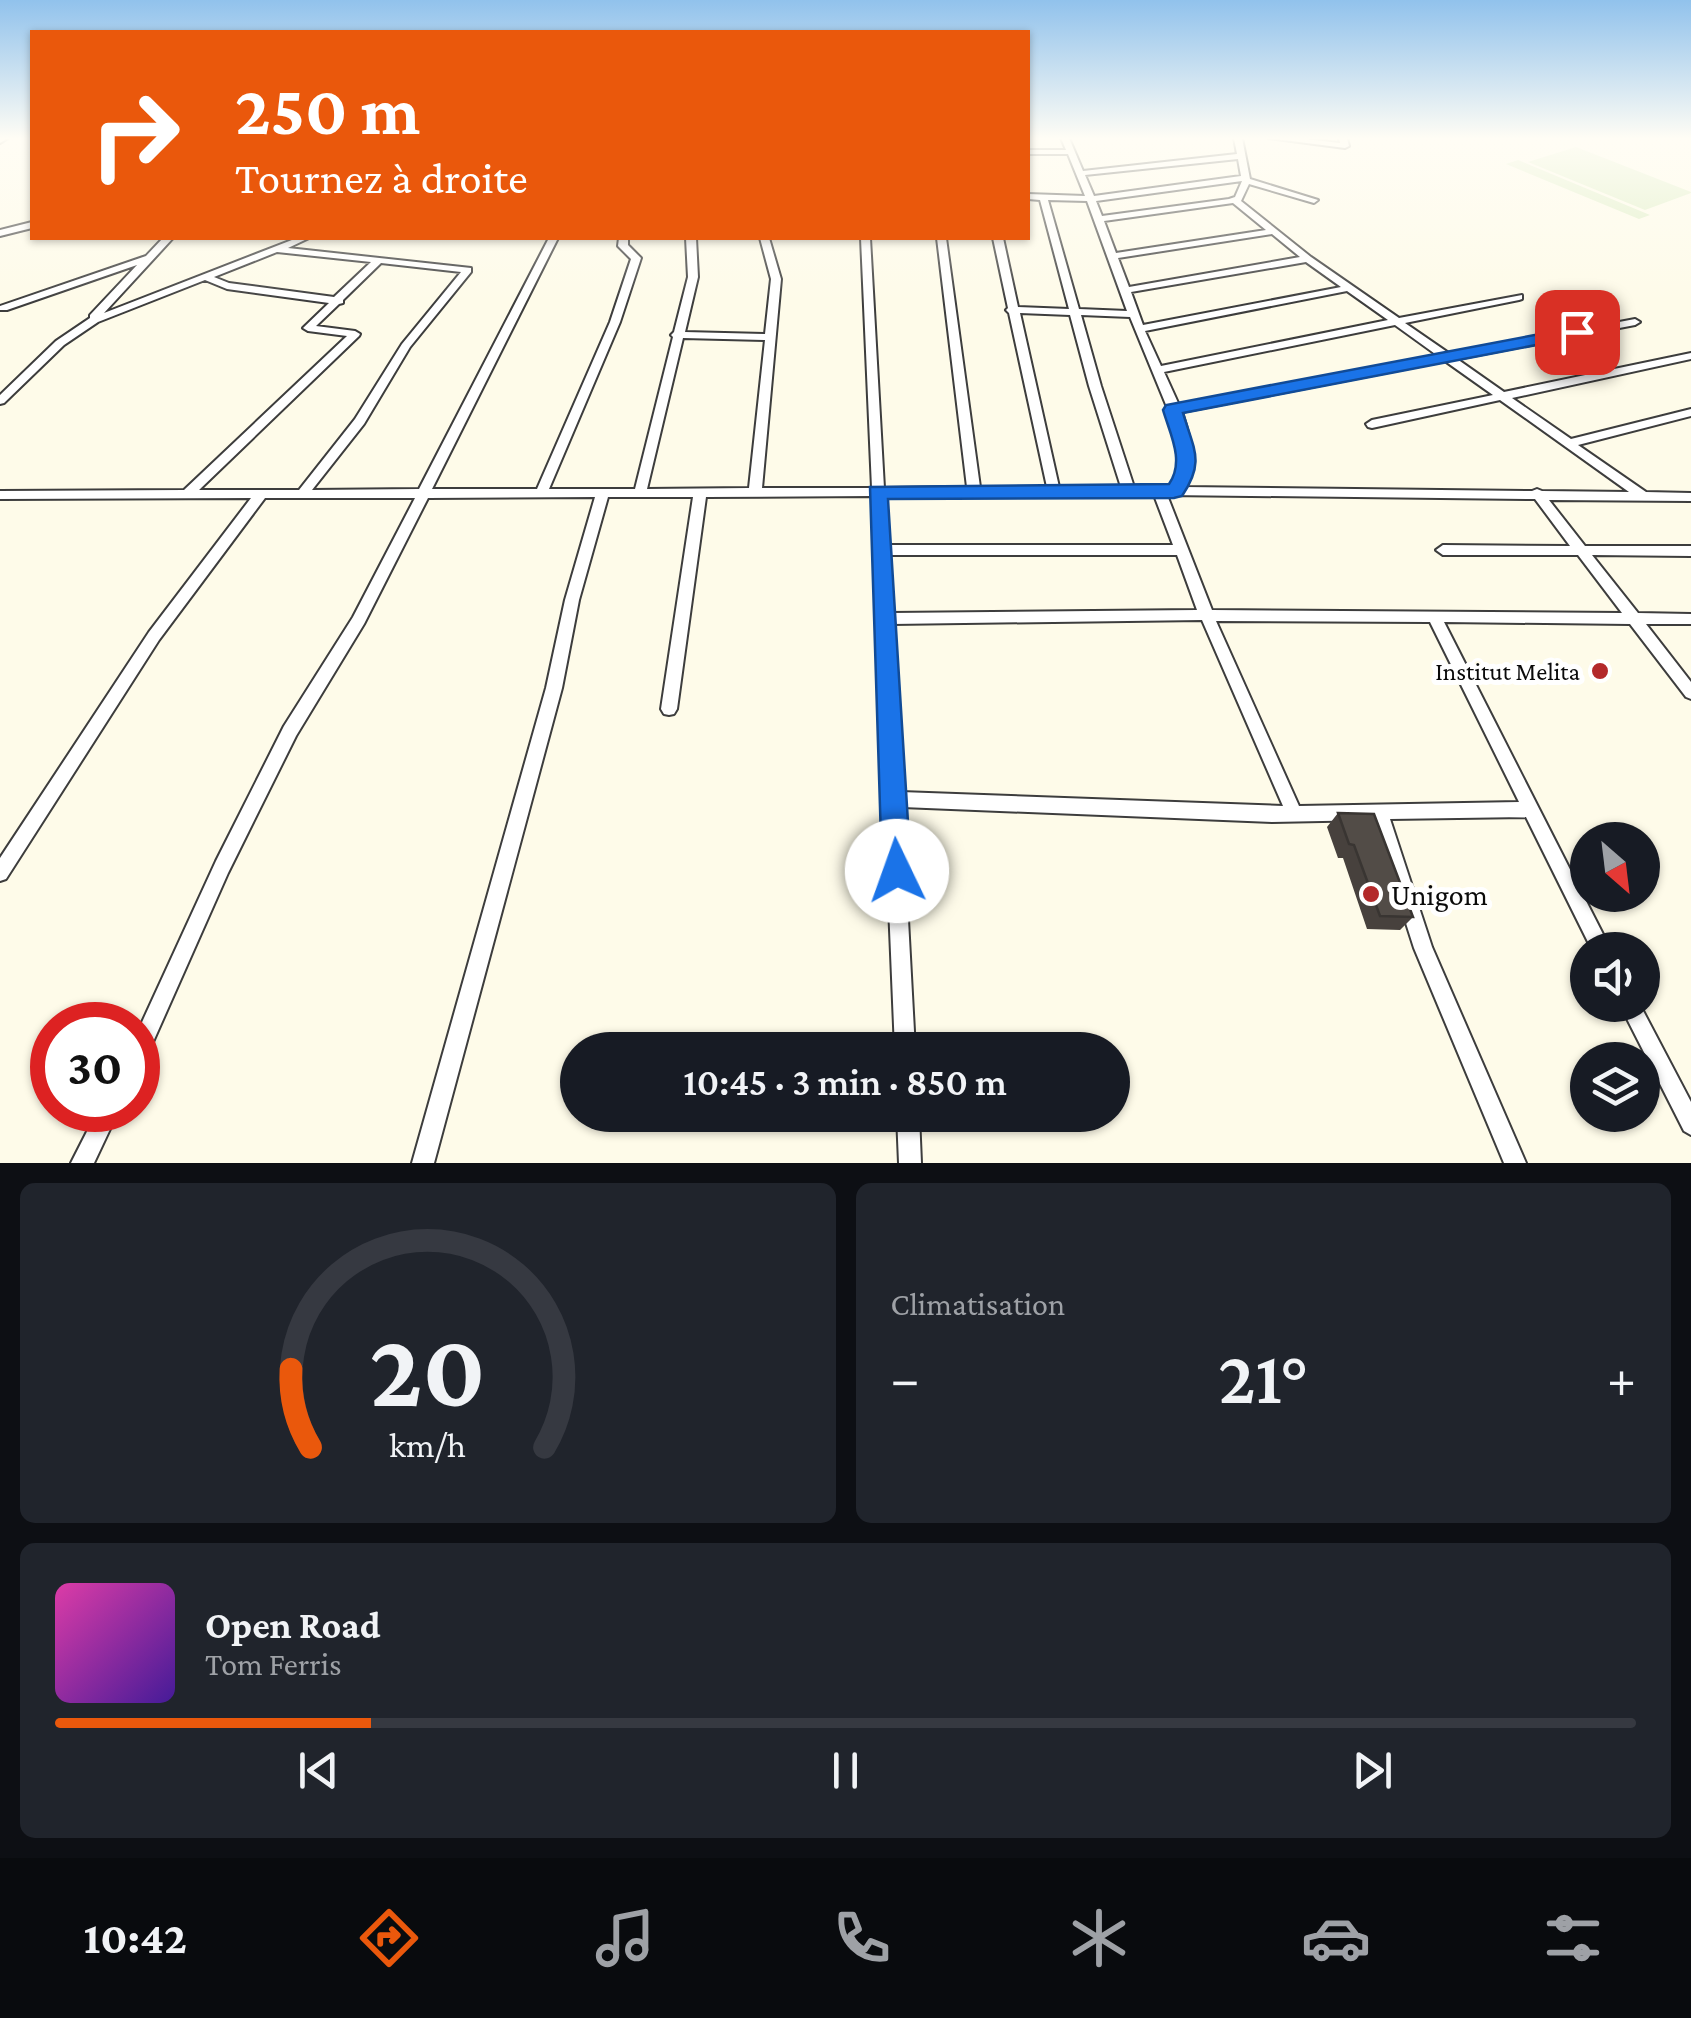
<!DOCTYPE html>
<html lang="fr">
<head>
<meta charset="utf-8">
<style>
  body { margin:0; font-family:"Crimson Pro",serif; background:#20242c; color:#f1f3f6; height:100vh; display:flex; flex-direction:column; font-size:38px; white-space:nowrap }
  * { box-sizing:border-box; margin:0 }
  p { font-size:32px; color:#9ea1a6 }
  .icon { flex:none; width:55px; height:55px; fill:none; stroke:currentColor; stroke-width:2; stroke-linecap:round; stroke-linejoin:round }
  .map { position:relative; height:1163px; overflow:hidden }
  .sheet { display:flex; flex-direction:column; gap:20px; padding:20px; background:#0d0f14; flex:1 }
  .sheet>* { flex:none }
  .hud { position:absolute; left:30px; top:30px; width:1000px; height:210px; border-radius:0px; box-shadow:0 2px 8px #0004; background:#ea580c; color:#fff; overflow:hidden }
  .needle { width:65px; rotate:152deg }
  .buttons { position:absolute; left:1570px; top:822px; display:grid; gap:20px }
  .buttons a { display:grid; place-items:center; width:90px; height:90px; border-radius:50%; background:#171b24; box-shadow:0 2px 8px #0004; font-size:50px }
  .speed { position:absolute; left:30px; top:1002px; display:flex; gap:20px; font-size:50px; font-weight:700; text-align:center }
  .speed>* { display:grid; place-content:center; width:130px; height:130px; border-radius:50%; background:#171b24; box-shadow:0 2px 8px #0004; line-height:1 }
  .speed .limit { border:15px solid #d22; background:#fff; color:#111 }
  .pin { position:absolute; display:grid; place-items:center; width:85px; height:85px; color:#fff; margin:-42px; border-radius:20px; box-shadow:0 5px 15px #0006 }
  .me { position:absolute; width:110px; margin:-55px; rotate:357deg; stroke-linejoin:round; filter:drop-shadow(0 0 8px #0008) }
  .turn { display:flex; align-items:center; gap:35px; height:210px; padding:0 40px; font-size:45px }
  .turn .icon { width:130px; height:130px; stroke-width:2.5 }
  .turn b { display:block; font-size:70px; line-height:85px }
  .big { font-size:75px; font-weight:600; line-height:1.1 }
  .sheet .widget { flex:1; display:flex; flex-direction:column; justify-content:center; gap:15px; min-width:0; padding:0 35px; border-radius:15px; background:#20242c }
  .sheet .dial { align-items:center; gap:0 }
  .dial svg { height:260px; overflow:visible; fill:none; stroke:#363941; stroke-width:7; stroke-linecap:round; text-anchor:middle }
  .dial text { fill:#f1f3f6; stroke:none }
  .song { display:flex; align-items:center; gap:30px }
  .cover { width:120px; height:120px; border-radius:15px; background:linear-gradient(135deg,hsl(320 70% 55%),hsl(260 70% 35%)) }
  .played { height:10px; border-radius:5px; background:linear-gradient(90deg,#ea580c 20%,#363941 20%) }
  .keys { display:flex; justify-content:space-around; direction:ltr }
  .heat { display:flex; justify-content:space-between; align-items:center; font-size:55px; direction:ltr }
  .sheet .tiles { flex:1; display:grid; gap:20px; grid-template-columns:1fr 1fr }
  .widget:last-child { grid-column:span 2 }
  .trip { position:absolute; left:560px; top:1032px; width:570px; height:100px; border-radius:50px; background:#171b24; box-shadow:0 2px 8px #0004; font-weight:600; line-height:100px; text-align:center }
  .tabs { display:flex; height:160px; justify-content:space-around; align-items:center; background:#090b0e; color:#9ea1a6 }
  .tabs .icon { width:70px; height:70px }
  .tabs .active { color:#ea580c }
  .tabs b { font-size:45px; color:#f1f3f6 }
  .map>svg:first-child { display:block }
</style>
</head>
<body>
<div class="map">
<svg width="1691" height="1163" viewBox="0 0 1691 1163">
  <rect width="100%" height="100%" fill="#fefbe9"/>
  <path fill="#deeec6" d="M1576 147 1691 192V193L1645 210 1528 162Z
    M1518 160 1650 215 1639 219 1506 164Z"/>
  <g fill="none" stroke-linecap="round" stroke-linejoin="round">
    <defs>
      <path id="street" d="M0 138H8L0 143Z
        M1061 138H1069L1083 171 1237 154 1234 138H1242L1250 179 1318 200 1314 203 1249 184 1241 201 1311 257 1399 318 1522 295V299L1519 300 1405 323 1450 354 1635 319 1640 322 1635 325 1457 359 1504 392 1691 353V359L1512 398 1571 439 1691 409V416L1578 445 1646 492 1691 493V501L1549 500 1585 546H1691V556L1592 555 1638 613 1691 614V624H1646L1691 682V699L1686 697 1630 624 1444 622 1611 950H1592L1526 817 1390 819 1432 947 1526 1163H1504L1414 948 1373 820 1272 822 902 807 915 1050H895L872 496 706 497 677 709 674 714 669 715 664 714 661 709 693 497H608L579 600 562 688 434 1163H412L546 688 565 600 595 497 428 498 364 624 296 736 228 873 145 1060 138 1063V1031L216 861 284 726 353 617 415 498H265L159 640 6 879 0 881V858L149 632 251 498 0 499V491L184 490 347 336 308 331 303 328 329 303 227 289 205 280 98 322 64 345 4 403 0 404V395L56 341 90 318V315L137 265 7 310H0V306L146 256 163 238H173L104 313 297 238H309L288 248 471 268V272L410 347 364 424 312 490 419 489 549 238H558L432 489H537L610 322 631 259 618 246 619 238H628V245L641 258 620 322 549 489H635L673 337 671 335 674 332 688 277 686 238H696L698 277 685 332 765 334 771 279 760 238H769L781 279 762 488H872L861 238H870L884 488 967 487 937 238H946L980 487H1047L1009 313 1006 310 1008 308 993 238H1003L1018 307 1069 309 1040 200 1028 199V194L1085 196 1068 154H1028V150H1066ZM1238 159 1241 176 1094 196 1085 175ZM1242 181 1235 197 1229 199 1102 216 1096 201ZM1048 200 1087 201 1127 311 1079 309ZM1233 203 1266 230 1116 253 1104 221ZM1272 234 1300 257 1129 287 1118 258ZM277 252 371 262 334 297 229 283 214 277ZM1306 262 1341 287 1143 325 1131 292ZM381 263 461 272 402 344 355 419 299 490H199L359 336 360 334 355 331 316 326 339 304 343 303V300ZM1347 291 1388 320 1161 366 1145 331ZM1020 313 1070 315 1089 386 1121 487H1059ZM1081 315 1130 317 1176 429 1181 468 1171 487H1134L1101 386ZM1395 325 1438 356 1179 405 1164 372ZM683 338 765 340 749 488 647 489ZM1445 361 1493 395 1372 420 1366 424 1368 427 1372 428 1500 400 1629 492 1542 491 1537 489 1532 491 1184 487C1199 463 1190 437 1182 412ZM1126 495H1154L1173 545H887L885 496ZM1167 495 1535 499 1570 546 1443 545 1436 550 1443 555H1578L1622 613 1212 610ZM888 555H1177L1197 610 891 613ZM1202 620 1283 806 901 792 892 624ZM1216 621 1430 622 1519 802 1299 806Z
        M1268 138H1297L1340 143 1339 138H1347L1349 146 1345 148Z
        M32 222V228L0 236V230Z
        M1620 1005H1640L1691 1102V1135L1684 1131Z
        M98 1110H119L94 1163H71Z
        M897 1115H919L921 1163H899Z"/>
    </defs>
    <use href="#street" stroke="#3d3d3d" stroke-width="4"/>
    <use href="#street" fill="#fff" fill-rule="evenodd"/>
  </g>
  <path fill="#47413d" d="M1338 813 1413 917 1400 930 1367 929 1343 858H1338L1327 827Z"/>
  <path fill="#524c47" stroke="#393532" stroke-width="2.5" d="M1338 813 1374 814 1413 917 1380 916 1354 845 1349 844Z"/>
  <linearGradient id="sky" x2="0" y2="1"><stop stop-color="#91c2ec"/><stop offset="0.46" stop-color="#fffdf5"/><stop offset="1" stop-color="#fffdf5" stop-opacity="0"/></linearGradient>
  <rect width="1691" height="301" fill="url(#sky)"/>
  <path fill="#1a73e8" stroke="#114b97" stroke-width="2.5" d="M1577 327 1583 329V336L1183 413C1194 450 1205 462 1182 496L1174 498 888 499 911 871 907 881 897 885 886 881 882 871 870 487 1169 484C1185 461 1170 434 1163 410L1166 405Z"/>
  <g fill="#b3292a" stroke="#fff" stroke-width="4">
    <circle cx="1600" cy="671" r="10"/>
    <circle cx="1371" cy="894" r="10"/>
  </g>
  <g text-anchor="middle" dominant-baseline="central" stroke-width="10" stroke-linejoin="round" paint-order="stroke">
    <g font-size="25" fill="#0a0a0a" stroke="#fff" text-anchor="end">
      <text x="1580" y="671">Institut Melita</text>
    </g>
    <g font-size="30" fill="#0a0a0a" stroke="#fff" text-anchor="start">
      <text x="1391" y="894">Unigom</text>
    </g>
  </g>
</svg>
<div class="buttons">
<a><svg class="needle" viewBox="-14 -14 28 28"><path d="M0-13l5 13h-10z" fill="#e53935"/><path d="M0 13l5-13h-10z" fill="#9ea1a6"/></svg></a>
<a><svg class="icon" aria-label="sound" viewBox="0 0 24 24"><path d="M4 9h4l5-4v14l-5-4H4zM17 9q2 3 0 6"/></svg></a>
<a><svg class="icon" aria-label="layers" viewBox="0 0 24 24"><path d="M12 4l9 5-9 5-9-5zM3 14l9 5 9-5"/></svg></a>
</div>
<div class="speed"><div class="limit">30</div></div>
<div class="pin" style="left:1577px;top:332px;background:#d93025"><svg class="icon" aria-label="arrive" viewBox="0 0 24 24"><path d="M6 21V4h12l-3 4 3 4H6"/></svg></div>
<svg class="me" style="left:897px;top:871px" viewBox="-20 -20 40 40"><circle r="19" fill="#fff"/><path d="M0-13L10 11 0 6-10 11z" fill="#1a73e8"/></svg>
<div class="trip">10:45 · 3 min · 850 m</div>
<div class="hud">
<div class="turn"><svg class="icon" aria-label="right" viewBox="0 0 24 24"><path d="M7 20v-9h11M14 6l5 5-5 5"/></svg><div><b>250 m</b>Tournez à droite</div></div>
</div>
</div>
<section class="sheet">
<div class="tiles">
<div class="widget dial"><svg viewBox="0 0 100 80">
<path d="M14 69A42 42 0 1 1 86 69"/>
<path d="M14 69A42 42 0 0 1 8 45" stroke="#ea580c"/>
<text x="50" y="56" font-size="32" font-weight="700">20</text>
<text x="50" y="72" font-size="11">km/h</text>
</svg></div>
<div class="widget"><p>Climatisation</p>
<div class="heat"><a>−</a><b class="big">21°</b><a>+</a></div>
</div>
<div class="widget">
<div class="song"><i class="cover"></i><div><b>Open Road</b><p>Tom Ferris</p></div></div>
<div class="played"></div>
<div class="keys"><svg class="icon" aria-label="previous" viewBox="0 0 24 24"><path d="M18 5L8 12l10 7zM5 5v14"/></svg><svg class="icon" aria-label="pause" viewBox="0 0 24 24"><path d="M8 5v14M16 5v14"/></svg><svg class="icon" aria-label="next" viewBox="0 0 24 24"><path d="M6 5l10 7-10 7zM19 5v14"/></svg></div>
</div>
</div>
</section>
<nav class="tabs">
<b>10:42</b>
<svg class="icon active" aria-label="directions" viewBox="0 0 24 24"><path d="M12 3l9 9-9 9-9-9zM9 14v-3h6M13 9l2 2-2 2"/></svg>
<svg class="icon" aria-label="music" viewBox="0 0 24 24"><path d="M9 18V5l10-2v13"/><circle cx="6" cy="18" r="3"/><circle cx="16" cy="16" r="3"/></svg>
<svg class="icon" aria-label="phone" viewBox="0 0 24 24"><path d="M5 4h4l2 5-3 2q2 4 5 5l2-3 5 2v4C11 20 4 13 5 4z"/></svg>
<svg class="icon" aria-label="climate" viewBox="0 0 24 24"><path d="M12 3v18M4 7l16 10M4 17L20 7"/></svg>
<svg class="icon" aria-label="car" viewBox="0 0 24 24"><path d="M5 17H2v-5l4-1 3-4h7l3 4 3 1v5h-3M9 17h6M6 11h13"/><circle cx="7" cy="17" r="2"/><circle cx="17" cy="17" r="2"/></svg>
<svg class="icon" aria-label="filters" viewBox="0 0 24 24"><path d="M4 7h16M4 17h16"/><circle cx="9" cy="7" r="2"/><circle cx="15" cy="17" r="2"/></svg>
</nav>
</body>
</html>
